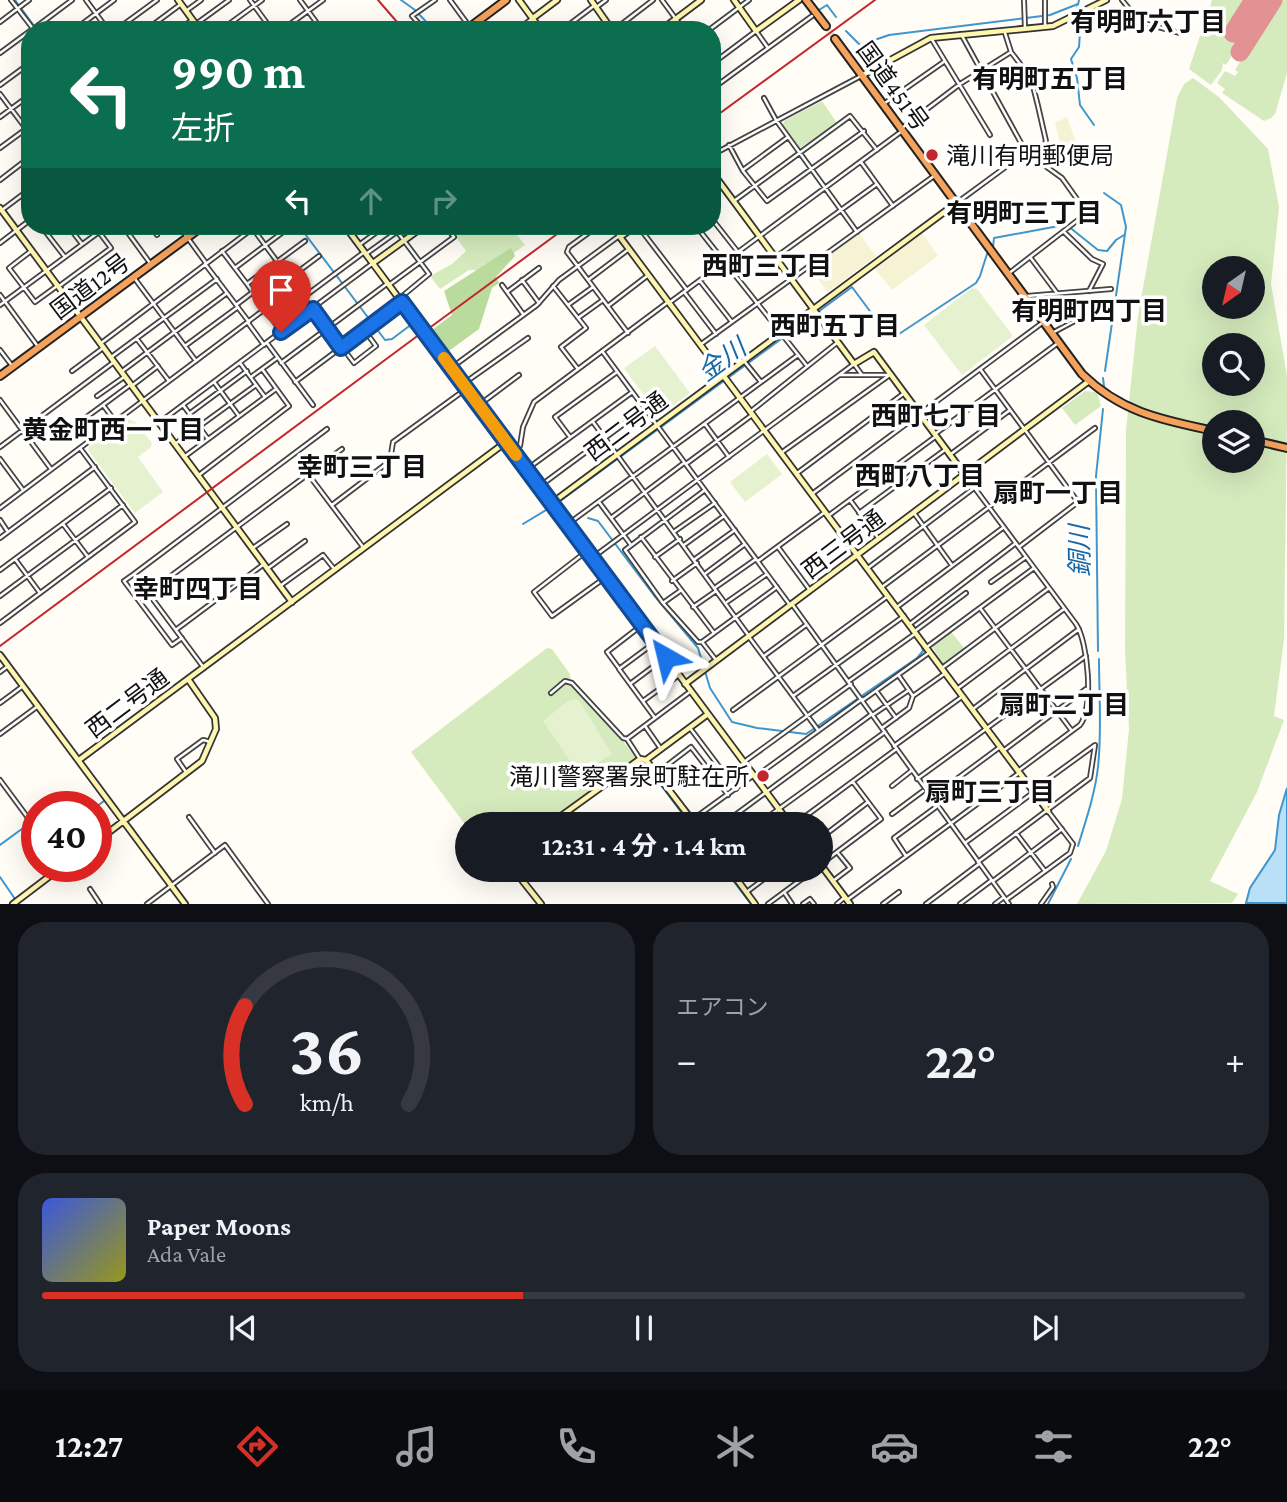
<!DOCTYPE html>
<html lang="ja">
<head>
<meta charset="utf-8">
<style>
  body { margin:0; font-family:"Crimson Pro","Noto Sans JP",serif; background:#20242c; color:#f1f3f6; height:100vh; display:flex; flex-direction:column; font-size:26px; white-space:nowrap }
  * { box-sizing:border-box; margin:0 }
  p { font-size:23px; color:#9ea1a6 }
  .icon { flex:none; width:38px; height:38px; fill:none; stroke:currentColor; stroke-width:2; stroke-linecap:round; stroke-linejoin:round }
  .map { position:relative; height:904px; overflow:hidden }
  .panel { display:flex; flex-direction:column; gap:18px; padding:18px; background:#0d0f14; flex:1 }
  .panel>* { flex:none }
  .banner { position:absolute; left:21px; top:21px; width:700px; height:214px; border-radius:28px; box-shadow:0 7px 28px #0002; background:#0b6e4f; color:#fff; overflow:hidden }
  .needle { width:46px; rotate:214deg }
  .buttons { position:absolute; left:1202px; top:256px; display:grid; gap:14px }
  .buttons a { display:grid; place-items:center; width:63px; height:63px; border-radius:50%; background:#171b24; box-shadow:0 7px 28px #0002; font-size:35px }
  .speed { position:absolute; left:21px; top:791px; display:flex; gap:14px; font-size:35px; font-weight:700; text-align:center }
  .speed>* { display:grid; place-content:center; width:91px; height:91px; border-radius:50%; background:#171b24; box-shadow:0 7px 28px #0002; line-height:1 }
  .speed .limit { border:10px solid #d22; background:#fff; color:#111 }
  .pin { position:absolute; display:grid; place-items:center; width:60px; height:60px; color:#fff; margin:-72px -30px; border-radius:50% 50% 50% 0; rotate:-45deg; box-shadow:0 0 7px #0007 }
  .pin .icon { rotate:45deg }
  .me { position:absolute; width:77px; margin:-38px; rotate:323deg; stroke-linejoin:round; filter:drop-shadow(0 0 5px #0008) }
  .turn { display:flex; align-items:center; gap:24px; height:147px; padding:0 35px; font-size:32px }
  .turn .icon { width:91px; height:91px; stroke-width:2.5 }
  .turn b { display:block; font-size:49px; line-height:60px }
  .lanes { display:flex; align-items:center; height:66px; padding:0 35px; background:#0003; justify-content:center; gap:35px; direction:ltr }
  .lanes .off { opacity:.35 }
  .big { font-size:52px; font-weight:700; line-height:1.1 }
  .panel .tile { flex:1; display:flex; flex-direction:column; justify-content:center; gap:10px; min-width:0; padding:0 24px; border-radius:28px; background:#20242c }
  .panel .dial { align-items:center; gap:0 }
  .dial svg { height:182px; overflow:visible; fill:none; stroke:#363941; stroke-width:7; stroke-linecap:round; text-anchor:middle }
  .dial text { fill:#f1f3f6; stroke:none }
  .song { display:flex; align-items:center; gap:21px }
  .cover { width:84px; height:84px; border-radius:10px; background:linear-gradient(135deg,hsl(230 70% 55%),hsl(60 70% 35%)) }
  .played { height:7px; border-radius:4px; background:linear-gradient(90deg,#d93025 40%,#363941 40%) }
  .keys { display:flex; justify-content:space-around; direction:ltr }
  .heat { display:flex; justify-content:space-between; align-items:center; font-size:38px; direction:ltr }
  .panel .tiles { flex:1; display:grid; gap:18px; grid-template-columns:1fr 1fr }
  .tile:last-child { grid-column:span 2 }
  .trip { position:absolute; left:455px; top:812px; width:378px; height:70px; border-radius:35px; background:#171b24; box-shadow:0 7px 28px #0002; font-weight:700; line-height:70px; text-align:center }
  .menu { display:flex; height:112px; justify-content:space-around; align-items:center; background:#090b0e; color:#9ea1a6 }
  .menu .icon { width:49px; height:49px }
  .menu .selected { color:#d93025 }
  .menu b { font-size:32px; color:#f1f3f6 }
  .map>svg:first-child { display:block }
</style>
</head>
<body>
<div class="map">
<svg width="1287" height="904" viewBox="0 0 1287 904">
  <rect width="100%" height="100%" fill="#fffdf5"/>
  <path fill="#f6f3d4" d="M1067 117 1078 148 1085 144 1089 148 1087 161 1076 170 1065 163 1055 123Z
    M859 233 876 256 828 292 810 269Z
    M922 233 938 256 892 290 875 269Z"/>
  <path fill="#d5ebbd" fill-rule="evenodd" d="M1212 0H1267L1226 65 1223 63 1222 70 1211 85 1189 69Z
    M1279 0H1287V73L1275 114 1271 118 1264 121 1222 93 1225 89 1217 83 1225 71 1235 76 1238 72 1235 70Z
    M1193 78 1219 97 1268 149 1279 207 1271 284 1287 376V417L1284 640 1274 716 1284 720 1257 792 1210 881 1238 894 1232 903 1077 904 1106 851 1122 799 1129 729 1125 651 1126 430 1138 316 1177 98 1184 84ZM1214 268H1253V306H1214ZM1214 345H1253V383H1214ZM1214 422H1253V460H1214Z
    M822 101 837 123 800 148 783 125 784 121Z
    M448 226H510L525 245 484 274 480 270H469L440 289 430 276 452 264 466 251Z
    M1085 391 1097 392 1101 406 1075 425 1062 408Z
    M951 632 965 649 942 664 932 646Z
    M547 648 552 649 570 674 571 685 602 716 637 758 544 824H467V827L411 752Z"/>
  <path fill="#b9dc9c" d="M511 248 515 256 496 277 499 283 492 288 479 329 446 353 432 332V330L452 315 444 291Z"/>
  <path fill="#e6f2cf" d="M972 288 977 289 1013 336 962 375 924 325Z
    M655 346 690 393 659 416 624 368Z
    M127 419 135 422 152 443 150 448 138 457 163 492 135 513 88 450 90 446Z
    M767 454 782 474 745 502 730 482Z
    M576 699 580 702 612 754 583 772 577 771 543 721 568 701Z"/>
  <path fill="#b9e0f7" stroke="#3f96cf" stroke-width="2" d="M1287 788V903H1246L1250 888 1275 850 1279 815Z"/>
  <g fill="none" stroke-linecap="round" stroke-linejoin="round">
    <path stroke="#3f96cf" stroke-width="2" d="M15 0 37 30
      M401 0 415 10 434 30
      M1077 9 1079 0
      M819 10 827 5 836 17
      M1081 17 1079 47 1071 59 1077 78 1080 105 1094 125
      M846 31 860 45 889 35 1050 15 1078 4
      M712 91 745 67
      M1104 193 1121 205 1126 227 1105 371
      M299 226 385 340 392 339 412 324
      M993 247 994 238 1064 225 1068 226 1098 250 1107 251 1116 240 1124 235
      M1103 378 1104 386
      M556 504 852 287 884 330 888 334 896 336 976 283 980 276 987 254
      M588 518 598 521 653 594 698 648 710 688 732 722 757 728 806 734 917 658 923 651 921 644 859 562
      M523 524 551 507
      M1098 651 1096 476 1103 409
      M646 765 690 824
      M52 807 56 804 58 807
      M96 807 104 801
      M33 821 37 818
      M0 845 30 823
      M1078 846C1086 820 1095 794 1098 767 1102 731 1099 695 1099 659
      M725 870 751 904
      M0 877 15 899
      M1048 904 1071 859"/>
    <path stroke="#e29292" stroke-width="19" d="M1233 33 1254 0
      M1240 52 1273 0"/>
    <path stroke="#dbdad3" stroke-width="6" stroke-dasharray="6 3" stroke-linecap="butt" d="M826 26 835 39"/>
    <defs>
      <path id="street" d="M11 0 34 30
        M86 0 108 30
        M250 0 272 30
        M300 0 322 30
        M450 0 472 30
        M662 0 684 30
        M1024 0 1025 28
        M1045 0V27
        M1122 0 1140 22 1180 33
        M598 6 606 0
        M186 11 201 0
        M0 22 29 0
        M196 24 229 0
        M32 30 72 0
        M74 30 114 0
        M116 30 157 0
        M146 30 181 4
        M179 30 192 20
        M221 30 262 0
        M282 30 323 0
        M425 30 412 16 435 0
        M517 30 533 18
        M562 30 595 5
        M614 30 653 0
        M709 30 749 0
        M1005 33 1011 52 1031 78 1038 106 1046 141 1036 161
        M961 34 1026 152 1062 178 1087 213 1008 274
        M931 38 990 135
        M0 53 30 31
        M712 64 756 31 768 48
        M0 85 30 63
        M712 89 812 16
        M0 94 30 134
        M764 98 776 120 857 232
        M885 103 945 61
        M0 117 30 95
        M902 128 960 84 1011 52
        M729 145 743 171 767 201 864 131
        M0 148 30 126
        M712 155 861 76
        M861 162 893 206
        M743 170 788 137
        M0 180 30 157
        M734 201 850 116 877 150
        M958 202 1026 152
        M2 210 30 189
        M712 219 738 252
        M41 226 65 257
        M68 226 82 244
        M123 226 150 263
        M150 226 157 235
        M179 226 206 263
        M251 226 341 348
        M393 226 429 274 400 298
        M598 226 569 247 567 252 628 333
        M611 226 620 237
        M638 226 687 290
        M696 226 807 366
        M1064 232 1092 259 1103 264 1089 291
        M351 234 362 226
        M0 243 30 220
        M359 245 385 226
        M31 251 9 268 35 302 57 286
        M222 251 247 284
        M366 254 405 226
        M776 257 877 184
        M1030 257 1057 293
        M205 264 249 322
        M235 268 291 226
        M135 279 196 361
        M522 280 539 303
        M588 280 629 249
        M700 281 732 322
        M389 285 454 237 445 226
        M502 285 507 292
        M553 286 586 328 561 347 578 369
        M684 292 716 334
        M0 295 39 348
        M1027 296 1111 289
        M259 301 319 256
        M669 303 902 131
        M0 305 99 232 111 248 58 287
        M236 305 253 292
        M568 305 593 287
        M608 306 647 276
        M523 314 507 292 539 268
        M578 318 603 300
        M273 320 363 253
        M248 323 264 345
        M280 330 247 284 305 241
        M1054 332 1103 306
        M137 339 169 381
        M267 343 313 405
        M100 344 256 226
        M700 345 934 176
        M185 346 238 307
        M342 347 354 363 376 346 365 331
        M0 350 13 367
        M602 351 790 605
        M110 358 217 279
        M744 361 761 382
        M240 363 265 397
        M281 363 388 283
        M451 368 537 305 559 280 619 236
        M980 369 1078 502 1019 547
        M72 371 103 348
        M121 372 227 293
        M840 375H889
        M251 377 262 369
        M214 382 239 416
        M295 382 402 302
        M463 384 528 338
        M133 385 158 366
        M97 396 124 377
        M0 400 51 469
        M183 405 208 439
        M479 405 519 375
        M750 412 838 342
        M189 414 247 371
        M115 421 103 405 130 385
        M160 422 373 263
        M593 422 749 636
        M77 424 103 405
        M705 424 729 457
        M935 434 1058 343
        M570 437 555 417 617 372
        M175 444 256 385
        M0 447 114 362
        M513 451 520 446 523 427 534 402 668 302
        M781 453 891 374
        M951 454 1010 410
        M184 457 276 389
        M0 459 23 490
        M686 464 752 415
        M527 469 631 393
        M308 474 363 547
        M796 474 903 394
        M199 475 289 406 262 369 277 358
        M965 475 1076 624C1088 642 1094 707 1080 725L1018 771
        M540 486 644 409
        M705 490 625 550 663 603 698 642H702L716 660
        M812 494 1042 323
        M850 500 879 539
        M599 502 631 545
        M332 505 390 461 393 442 466 389
        M0 508 265 309
        M859 513 946 449
        M914 513 951 564
        M828 516 935 437
        M611 518 684 463
        M0 520 8 532
        M63 524 88 557
        M568 524 798 355
        M675 531 715 503
        M641 537 714 633
        M0 538 95 467
        M684 545 724 516
        M778 547 809 589
        M253 548 287 524
        M587 551 534 592 552 616 606 577
        M655 557 680 539
        M592 558 854 364 862 375
        M15 559 40 593
        M695 559 735 530
        M758 561 825 512
        M868 568 974 488
        M267 569 305 541
        M0 570 111 488
        M706 573 745 544
        M134 574 124 581 172 645 182 638
        M672 581 697 563
        M991 582 1026 557
        M280 586 323 555 335 570
        M716 587 756 559
        M882 587 1095 428
        M148 593 342 449
        M0 596 123 505
        M727 602 767 574
        M663 603 680 591
        M792 604 1009 904
        M693 607 716 591
        M897 607 1004 527
        M980 608 1072 731
        M0 623 135 522 80 448
        M910 624 1016 543
        M177 629 264 564
        M915 631 966 593
        M749 637 818 730
        M702 642 777 587
        M654 643 619 669 655 718
        M927 647 1034 568
        M764 656 806 625
        M618 667 607 652 642 625
        M204 668 134 574 327 429
        M942 668 1049 588
        M0 672 8 666
        M899 676 913 696
        M849 681 916 633
        M630 684 666 657
        M957 689 1064 609
        M877 692 896 718
        M551 693 565 681 572 683 623 738 627 739 640 759
        M793 696 904 616
        M863 700 930 652
        M643 701 679 675
        M0 703 23 686
        M973 709 1079 629
        M733 710 888 596
        M874 714 909 690
        M645 726 661 749
        M690 728 736 789
        M882 728 909 708 913 696 944 674
        M0 734 38 706
        M627 739 691 691
        M894 746 963 696
        M1003 751 1086 689
        M744 762 851 684
        M186 772 177 759 203 740 211 742
        M657 773 691 747 728 795
        M755 777 862 699
        M917 779 1086 656
        M0 780 37 830
        M892 786 911 771
        M931 798 1000 747
        M892 814 923 791
        M189 817 215 853
        M692 820 754 775
        M723 824 872 714
        M758 824 885 732
        M795 824 895 750
        M1016 833 1045 871
        M821 838 868 802
        M965 843 1034 792
        M906 856 894 838 936 807
        M978 862 1090 778 1095 745 1033 790
        M821 864 881 819 853 782
        M833 881 850 868 837 852
        M993 881 1062 829
        M90 889 100 904
        M748 891 776 870
        M784 892 792 904
        M847 900 1019 773
        M1006 900 1070 853 1073 844 1048 811
        M147 904 225 845 268 904
        M768 904 814 870
        M803 904 810 899 814 904
        M837 904 845 897
        M883 904 899 892
        M926 904 979 864
        M960 904 992 880
        M995 904 1004 897
        M1041 904 1053 887 1052 884"/>
      <path id="secondary" d="M178 0 200 30
        M519 0 541 30
        M591 0 612 30
        M734 0 756 31 799 0
        M533 18 557 0
        M661 30 701 0
        M861 76 931 38 1053 26 1106 0
        M712 172 854 364 874 352 965 475
        M0 208 292 602
        M345 226 790 824
        M636 226 620 237 1048 811
        M373 263 424 226
        M552 503 955 204
        M0 655 185 904
        M685 684 1089 381
        M79 760 506 442
        M646 760 695 824
        M550 824 640 759 646 760 708 714
        M96 842 202 761 216 729 215 718 188 679
        M821 865 850 904
        M514 870 541 904
        M730 870 755 904
        M13 904 63 866"/>
      <path id="highway" d="M806 0 826 26
        M466 30 506 0
        M835 39 1082 374C1122 413 1163 420 1214 431
        M0 376 203 226
        M1253 440 1287 448"/>
    </defs>
    <use href="#street" stroke="#444" stroke-width="6"/>
    <use href="#secondary" stroke="#333" stroke-width="8"/>
    <use href="#highway" stroke="#222" stroke-width="10"/>
    <use href="#street" stroke="#fff" stroke-width="2.5"/>
    <use href="#secondary" stroke="#fff6b0" stroke-width="4.5"/>
    <use href="#highway" stroke="#f5a25d" stroke-width="6"/>
    <path stroke="#c4262e" stroke-width="2" d="M378 0 404 30
      M712 119 875 0
      M428 329 568 226
      M0 646 420 334"/>
  </g>
  <g fill="none" stroke-linecap="round" stroke-linejoin="round">
    <defs>
      <path id="route" d="M281 332 313 309 341 348 402 302 666 657"/>
    </defs>
    <use href="#route" stroke="#114b97" stroke-width="18"/>
    <use href="#route" stroke="#1a73e8" stroke-width="12"/>
    <path stroke="#f59e0b" stroke-width="12" d="M444 358 516 455"/>
  </g>
  <g fill="#c4262e" stroke="#fff" stroke-width="2.5">
    <circle cx="932" cy="155" r="7"/>
    <circle cx="763" cy="776" r="7"/>
  </g>
  <g text-anchor="middle" dominant-baseline="central" stroke-width="7" stroke-linejoin="round" paint-order="stroke">
    <g font-size="24" fill="#111" stroke="#fff">
      <text transform="translate(893 86) rotate(54)">国道451号</text>
      <text transform="translate(90 286) rotate(-37)">国道12号</text>
      <text transform="translate(626 426) rotate(-37)">西二号通</text>
      <text transform="translate(843 544) rotate(-37)">西三号通</text>
      <text transform="translate(127 703) rotate(-37)">西二号通</text>
    </g>
    <g font-size="24" fill="#111" stroke="#fff" text-anchor="start">
      <text x="946" y="155">滝川有明郵便局</text>
      <text x="749" y="776" text-anchor="end">滝川警察署泉町駐在所</text>
    </g>
    <g font-size="26" font-weight="bold" fill="#111" stroke="#fff">
      <text x="1148" y="22">有明町六丁目</text>
      <text x="1050" y="79">有明町五丁目</text>
      <text x="1024" y="213">有明町三丁目</text>
      <text x="767" y="266">西町三丁目</text>
      <text x="1089" y="311">有明町四丁目</text>
      <text x="835" y="326">西町五丁目</text>
      <text x="936" y="416">西町七丁目</text>
      <text x="113" y="430">黄金町西一丁目</text>
      <text x="362" y="467">幸町三丁目</text>
      <text x="920" y="476">西町八丁目</text>
      <text x="1058" y="493">扇町一丁目</text>
      <text x="198" y="589">幸町四丁目</text>
      <text x="1064" y="705">扇町二丁目</text>
      <text x="990" y="792">扇町三丁目</text>
    </g>
    <g font-size="26" font-style="italic" fill="#1768a6" stroke="#fff">
      <text transform="translate(722 360) rotate(-36)">金川</text>
      <text transform="translate(1080 551) rotate(-91)">銅川</text>
    </g>
  </g>
</svg>
<div class="buttons">
<a><svg class="needle" viewBox="-14 -14 28 28"><path d="M0-13l5 13h-10z" fill="#e53935"/><path d="M0 13l5-13h-10z" fill="#9ea1a6"/></svg></a>
<a><svg class="icon" aria-label="search" viewBox="0 0 24 24"><circle cx="10" cy="10" r="6"/><path d="M15 15l6 6"/></svg></a>
<a><svg class="icon" aria-label="layers" viewBox="0 0 24 24"><path d="M12 4l9 5-9 5-9-5zM3 14l9 5 9-5"/></svg></a>
</div>
<div class="speed"><div class="limit">40</div></div>
<div class="pin" style="left:281px;top:332px;background:#d93025"><svg class="icon" aria-label="arrive" viewBox="0 0 24 24"><path d="M6 21V4h12l-3 4 3 4H6"/></svg></div>
<svg class="me" style="left:666px;top:657px" viewBox="-20 -20 40 40"><path d="M0-17L14 15 0 8-14 15z" fill="#1a73e8" stroke="#fff" stroke-width="4"/></svg>
<div class="trip">12:31 · 4 分 · 1.4 km</div>
<div class="banner">
<div class="turn"><svg class="icon" aria-label="left" viewBox="0 0 24 24"><path d="M17 20v-9H6M10 6l-5 5 5 5"/></svg><div><b>990 m</b>左折</div></div>
<div class="lanes"><svg class="icon" aria-label="left" viewBox="0 0 24 24"><path d="M17 20v-9H6M10 6l-5 5 5 5"/></svg><svg class="icon off" aria-label="ahead" viewBox="0 0 24 24"><path d="M12 20V5M6 11l6-6 6 6"/></svg><svg class="icon off" aria-label="right" viewBox="0 0 24 24"><path d="M7 20v-9h11M14 6l5 5-5 5"/></svg></div>
</div>
</div>
<section class="panel">
<div class="tiles">
<div class="tile dial"><svg viewBox="0 0 100 80">
<path d="M14 69A42 42 0 1 1 86 69"/>
<path d="M14 69A42 42 0 0 1 14 26" stroke="#d93025"/>
<text x="50" y="56" font-size="32" font-weight="700">36</text>
<text x="50" y="72" font-size="11">km/h</text>
</svg></div>
<div class="tile"><p>エアコン</p>
<div class="heat"><a>−</a><b class="big">22°</b><a>+</a></div>
</div>
<div class="tile">
<div class="song"><i class="cover"></i><div><b>Paper Moons</b><p>Ada Vale</p></div></div>
<div class="played"></div>
<div class="keys"><svg class="icon" aria-label="previous" viewBox="0 0 24 24"><path d="M18 5L8 12l10 7zM5 5v14"/></svg><svg class="icon" aria-label="pause" viewBox="0 0 24 24"><path d="M8 5v14M16 5v14"/></svg><svg class="icon" aria-label="next" viewBox="0 0 24 24"><path d="M6 5l10 7-10 7zM19 5v14"/></svg></div>
</div>
</div>
</section>
<nav class="menu">
<b>12:27</b>
<svg class="icon selected" aria-label="directions" viewBox="0 0 24 24"><path d="M12 3l9 9-9 9-9-9zM9 14v-3h6M13 9l2 2-2 2"/></svg>
<svg class="icon" aria-label="music" viewBox="0 0 24 24"><path d="M9 18V5l10-2v13"/><circle cx="6" cy="18" r="3"/><circle cx="16" cy="16" r="3"/></svg>
<svg class="icon" aria-label="phone" viewBox="0 0 24 24"><path d="M5 4h4l2 5-3 2q2 4 5 5l2-3 5 2v4C11 20 4 13 5 4z"/></svg>
<svg class="icon" aria-label="climate" viewBox="0 0 24 24"><path d="M12 3v18M4 7l16 10M4 17L20 7"/></svg>
<svg class="icon" aria-label="car" viewBox="0 0 24 24"><path d="M5 17H2v-5l4-1 3-4h7l3 4 3 1v5h-3M9 17h6M6 11h13"/><circle cx="7" cy="17" r="2"/><circle cx="17" cy="17" r="2"/></svg>
<svg class="icon" aria-label="filters" viewBox="0 0 24 24"><path d="M4 7h16M4 17h16"/><circle cx="9" cy="7" r="2"/><circle cx="15" cy="17" r="2"/></svg>
<b>22°</b>
</nav>
</body>
</html>
